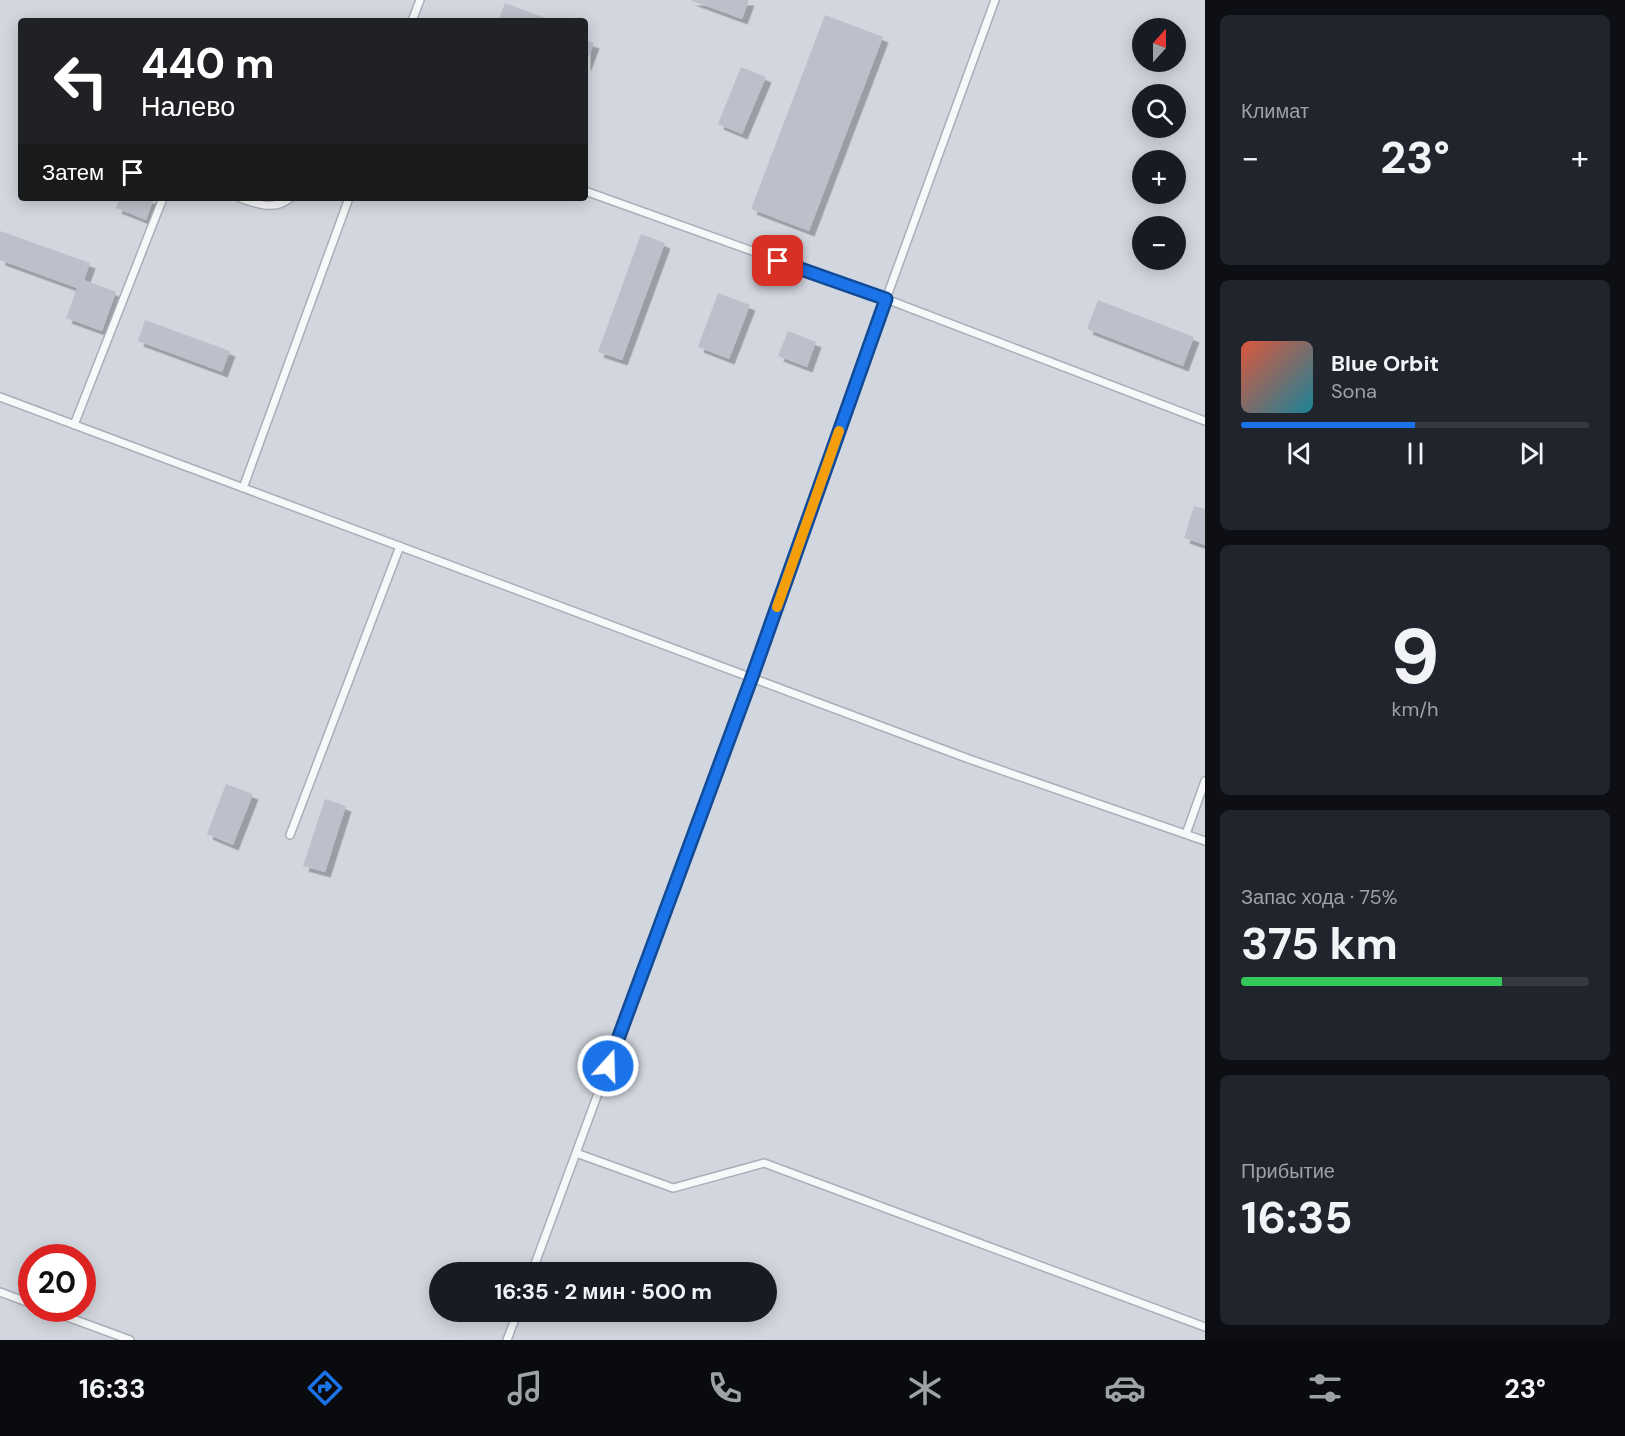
<!DOCTYPE html>
<html lang="ru">
<head>
<meta charset="utf-8">
<style>
  body { margin:0; font-family:"DM Sans",sans-serif; background:#20242c; color:#f1f3f6; height:100vh; display:flex; flex-direction:column; font-size:22px; white-space:nowrap }
  * { box-sizing:border-box; margin:0 }
  p { font-size:20px; color:#9ea1a6 }
  .icon { flex:none; width:33px; height:33px; fill:none; stroke:currentColor; stroke-width:2; stroke-linecap:round; stroke-linejoin:round }
  .map { position:relative; flex:1; overflow:hidden }
  .panel { display:flex; flex-direction:column; gap:15px; padding:15px; background:#0d0f14; width:420px }
  .panel>* { flex:none }
  .top-card { position:absolute; left:18px; top:18px; width:570px; height:183px; border-radius:6px; box-shadow:0 3px 15px #0003; background:#202124; color:#fff; overflow:hidden }
  .needle { width:39px; rotate:21deg }
  .controls { position:absolute; left:1132px; top:18px; display:grid; gap:12px }
  .controls a { display:grid; place-items:center; width:54px; height:54px; border-radius:50%; background:#171b24; box-shadow:0 3px 15px #0003; font-size:30px }
  .speed { position:absolute; left:18px; top:1244px; display:flex; gap:12px; font-size:30px; font-weight:700; text-align:center }
  .speed>* { display:grid; place-content:center; width:78px; height:78px; border-radius:50%; background:#171b24; box-shadow:0 3px 15px #0003; line-height:1 }
  .speed .limit { border:9px solid #d22; background:#fff; color:#111 }
  .pin { position:absolute; display:grid; place-items:center; width:51px; height:51px; color:#fff; margin:-26px; border-radius:12px; box-shadow:0 3px 9px #0006 }
  .me { position:absolute; width:66px; margin:-33px; rotate:20deg; stroke-linejoin:round; filter:drop-shadow(0 0 4px #0008) }
  .turn { display:flex; align-items:center; gap:21px; height:126px; padding:0 24px; font-size:27px }
  .turn .icon { width:78px; height:78px; stroke-width:2.5 }
  .turn b { display:block; font-size:42px; line-height:51px }
  .then { display:flex; align-items:center; height:57px; padding:0 24px; background:#0003; gap:12px; font-size:22px }
  .big { font-size:45px; font-weight:700; line-height:1.1 }
  .panel .tile { flex:1; display:flex; flex-direction:column; justify-content:center; gap:9px; min-width:0; padding:0 21px; border-radius:9px; background:#20242c }
  .panel .dial { align-items:center; gap:0 }
  .dial b { font-size:78px; line-height:1 }
  .song { display:flex; align-items:center; gap:18px }
  .cover { width:72px; height:72px; border-radius:9px; background:linear-gradient(135deg,hsl(10 70% 55%),hsl(190 70% 35%)) }
  .played { height:6px; border-radius:3px; background:linear-gradient(90deg,#1a73e8 50%,#363941 50%) }
  .keys { display:flex; justify-content:space-around; direction:ltr }
  .heat { display:flex; justify-content:space-between; align-items:center; font-size:33px; direction:ltr }
  .charge { height:9px; border-radius:4px; background:linear-gradient(90deg,#34c759 75%,#363941 0) }
  .trip { position:absolute; left:429px; top:1262px; width:348px; height:60px; border-radius:30px; background:#171b24; box-shadow:0 3px 15px #0003; font-weight:700; line-height:60px; text-align:center }
  .tab-bar { display:flex; height:96px; justify-content:space-around; align-items:center; background:#090b0e; color:#9ea1a6 }
  .tab-bar .icon { width:42px; height:42px }
  .tab-bar .on { color:#1a73e8 }
  .tab-bar b { font-size:27px; color:#f1f3f6 }
  main { display:flex; flex:1; min-height:0 }
  .map>svg:first-child { display:block }
</style>
</head>
<body>
<main>
<div class="map">
<svg width="1205" height="1340" viewBox="0 0 1205 1340">
  <defs>
    <filter id="shadow"><feDropShadow dx="5.5" dy="5.5" stdDeviation="0" flood-color="#0004"/></filter>
  </defs>
  <rect width="100%" height="100%" fill="#e4e7ec"/>
  <path fill="#d2d6de" fill-rule="evenodd" d="M0 0H1205V1340H0ZM21 21H585V198H21ZM1143 28H1176V62H1143ZM1143 94H1176V128H1143ZM1143 160H1176V194H1143ZM1143 226H1176V260H1143ZM32 1257H82V1308H32ZM440 1272H766V1311H440Z"/>
  <path fill="#bbc0ca" filter="url(#shadow)" d="M690 0H749L742 19Z
    M505 3 545 18 544 21H498Z
    M825 15 883 37 809 231 751 209Z
    M585 40 594 43 585 67Z
    M741 67 766 77 742 134 718 124Z
    M120 198H154L146 220 116 208Z
    M0 231 90 263 84 280 116 292 102 331 66 318 77 288 0 260Z
    M641 234 665 243 622 360 598 352Z
    M718 293 750 305 729 359 698 347Z
    M1098 300 1194 337 1183 366 1087 329Z
    M145 320 230 351 222 372 138 341Z
    M788 331 816 342 807 367 778 356Z
    M1194 506 1205 509V545L1184 538Z
    M226 784 253 794 233 845 207 834Z
    M325 799 346 806 325 872 303 866Z"/>
  <g fill="none" stroke-linecap="round" stroke-linejoin="round">
    <defs>
      <path id="lane" d="M412 21 420 0
        M585 191 886 299 1205 421
        M240 198C257 204 275 211 290 198
        M0 397 969 759 1205 841
        M74 425 163 198
        M243 488 349 198
        M1186 834 1205 781
        M290 835 400 546
        M576 1153 673 1188 764 1163 1205 1327
        M532 1272 752 677 886 299 995 0
        M0 1292 32 1304
        M43 1308 130 1340
        M507 1340 518 1311"/>
    </defs>
    <use href="#lane" stroke="#a9aeb7" stroke-width="10"/>
    <use href="#lane" stroke="#f7f8fa" stroke-width="7"/>
  </g>
  <g fill="none" stroke-linecap="round" stroke-linejoin="round">
    <defs>
      <path id="route" d="M608 1066 752 677 886 299 778 261"/>
    </defs>
    <use href="#route" stroke="#114b97" stroke-width="15"/>
    <use href="#route" stroke="#1a73e8" stroke-width="10"/>
    <path stroke="#f59e0b" stroke-width="10" d="M777 607 839 431"/>
  </g>
</svg>
<div class="controls">
<a><svg class="needle" viewBox="-14 -14 28 28"><path d="M0-13l5 13h-10z" fill="#e53935"/><path d="M0 13l5-13h-10z" fill="#9ea1a6"/></svg></a>
<a><svg class="icon" aria-label="search" viewBox="0 0 24 24"><circle cx="10" cy="10" r="6"/><path d="M15 15l6 6"/></svg></a>
<a>+</a>
<a>−</a>
</div>
<div class="speed"><div class="limit">20</div></div>
<div class="pin" style="left:778px;top:261px;background:#d93025"><svg class="icon" aria-label="arrive" viewBox="0 0 24 24"><path d="M6 21V4h12l-3 4 3 4H6"/></svg></div>
<svg class="me" style="left:608px;top:1066px" viewBox="-20 -20 40 40"><circle r="17" fill="#1a73e8" stroke="#fff" stroke-width="3"/><path d="M0-11L8 9 0 5-8 9z" fill="#fff"/></svg>
<div class="trip">16:35 · 2 мин · 500 m</div>
<div class="top-card">
<div class="turn"><svg class="icon" aria-label="left" viewBox="0 0 24 24"><path d="M17 20v-9H6M10 6l-5 5 5 5"/></svg><div><b>440 m</b>Налево</div></div>
<div class="then">Затем<svg class="icon" aria-label="arrive" viewBox="0 0 24 24"><path d="M6 21V4h12l-3 4 3 4H6"/></svg></div>
</div>
</div>
<section class="panel">
<div class="tile"><p>Климат</p>
<div class="heat"><a>−</a><b class="big">23°</b><a>+</a></div>
</div>
<div class="tile">
<div class="song"><i class="cover"></i><div><b>Blue Orbit</b><p>Sona</p></div></div>
<div class="played"></div>
<div class="keys"><svg class="icon" aria-label="previous" viewBox="0 0 24 24"><path d="M18 5L8 12l10 7zM5 5v14"/></svg><svg class="icon" aria-label="pause" viewBox="0 0 24 24"><path d="M8 5v14M16 5v14"/></svg><svg class="icon" aria-label="next" viewBox="0 0 24 24"><path d="M6 5l10 7-10 7zM19 5v14"/></svg></div>
</div>
<div class="tile dial"><b>9</b><p>km/h</p></div>
<div class="tile"><p>Запас хода · 75%</p><b class="big">375 km</b><div class="charge"></div></div>
<div class="tile"><p>Прибытие</p><b class="big">16:35</b></div>
</section>
</main>
<nav class="tab-bar">
<b>16:33</b>
<svg class="icon on" aria-label="directions" viewBox="0 0 24 24"><path d="M12 3l9 9-9 9-9-9zM9 14v-3h6M13 9l2 2-2 2"/></svg>
<svg class="icon" aria-label="music" viewBox="0 0 24 24"><path d="M9 18V5l10-2v13"/><circle cx="6" cy="18" r="3"/><circle cx="16" cy="16" r="3"/></svg>
<svg class="icon" aria-label="phone" viewBox="0 0 24 24"><path d="M5 4h4l2 5-3 2q2 4 5 5l2-3 5 2v4C11 20 4 13 5 4z"/></svg>
<svg class="icon" aria-label="climate" viewBox="0 0 24 24"><path d="M12 3v18M4 7l16 10M4 17L20 7"/></svg>
<svg class="icon" aria-label="car" viewBox="0 0 24 24"><path d="M5 17H2v-5l4-1 3-4h7l3 4 3 1v5h-3M9 17h6M6 11h13"/><circle cx="7" cy="17" r="2"/><circle cx="17" cy="17" r="2"/></svg>
<svg class="icon" aria-label="filters" viewBox="0 0 24 24"><path d="M4 7h16M4 17h16"/><circle cx="9" cy="7" r="2"/><circle cx="15" cy="17" r="2"/></svg>
<b>23°</b>
</nav>
</body>
</html>
